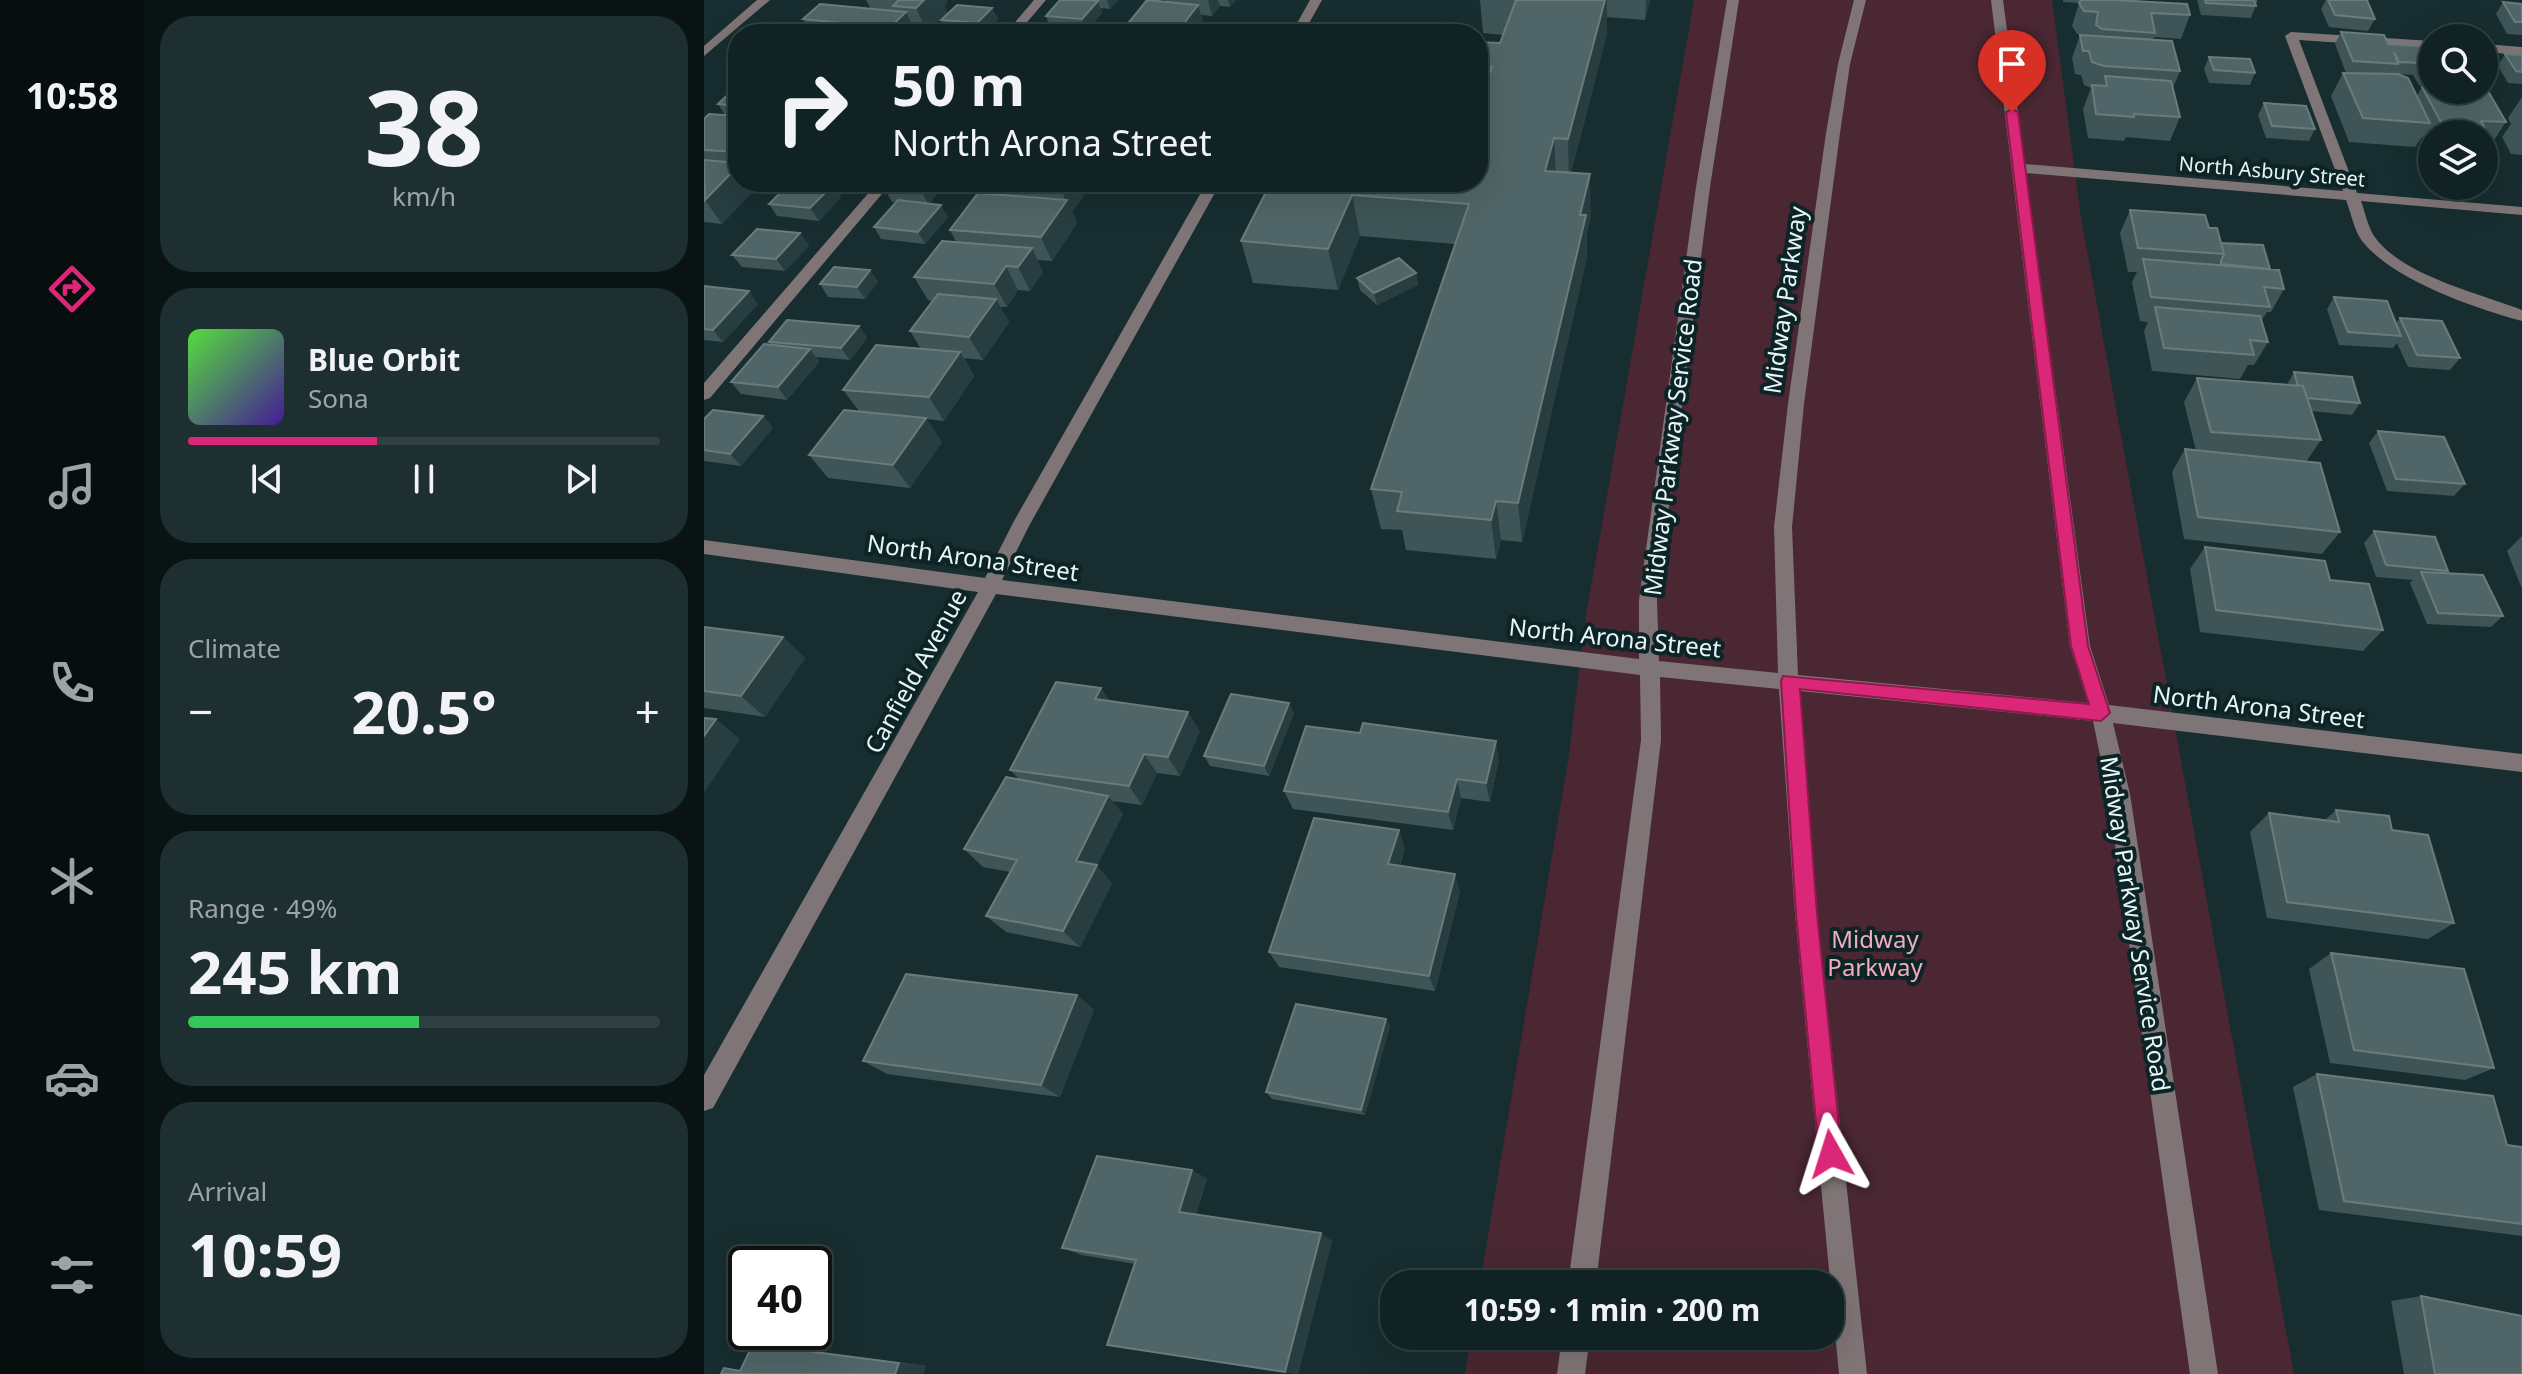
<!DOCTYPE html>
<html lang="en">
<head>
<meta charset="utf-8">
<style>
  body { margin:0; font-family:"Noto Sans",sans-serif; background:#1e2f31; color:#f1f3f6; height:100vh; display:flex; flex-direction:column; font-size:30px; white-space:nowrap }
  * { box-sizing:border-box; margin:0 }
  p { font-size:26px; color:#9ca4a6 }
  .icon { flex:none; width:44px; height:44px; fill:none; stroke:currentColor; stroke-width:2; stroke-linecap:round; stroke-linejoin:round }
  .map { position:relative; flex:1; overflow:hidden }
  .details { display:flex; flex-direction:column; gap:16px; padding:16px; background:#091314; width:560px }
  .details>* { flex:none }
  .guide { position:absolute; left:24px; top:24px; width:760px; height:168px; border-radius:32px; box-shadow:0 8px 32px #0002,0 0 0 2px #303f41; background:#112224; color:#f1f3f6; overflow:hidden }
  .fabs { position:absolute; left:1714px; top:24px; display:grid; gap:16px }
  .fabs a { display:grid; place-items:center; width:80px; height:80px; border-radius:50%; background:#112224; box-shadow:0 8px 32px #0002,0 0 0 2px #303f41; font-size:40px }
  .speed { position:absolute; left:24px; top:1246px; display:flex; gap:16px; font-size:40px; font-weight:700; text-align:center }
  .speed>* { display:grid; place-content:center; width:104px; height:104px; border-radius:50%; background:#112224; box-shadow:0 8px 32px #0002,0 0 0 2px #303f41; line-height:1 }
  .speed .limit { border:4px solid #111; border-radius:12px; background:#fff; color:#111 }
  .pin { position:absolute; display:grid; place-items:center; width:68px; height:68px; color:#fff; margin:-82px -34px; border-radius:50% 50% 50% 0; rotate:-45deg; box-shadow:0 0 8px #0007 }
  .pin .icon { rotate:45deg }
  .me { position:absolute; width:88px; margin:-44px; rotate:354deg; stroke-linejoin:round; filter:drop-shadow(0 0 6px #0008) }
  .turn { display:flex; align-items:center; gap:28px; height:168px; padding:0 32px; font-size:36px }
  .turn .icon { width:104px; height:104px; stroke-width:2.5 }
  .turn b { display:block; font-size:56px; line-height:68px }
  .big { font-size:60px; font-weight:700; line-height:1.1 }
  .details .card { flex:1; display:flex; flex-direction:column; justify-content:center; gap:12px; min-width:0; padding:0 28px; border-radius:32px; background:#1e2f31 }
  .details .dial { align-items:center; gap:0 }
  .dial b { font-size:104px; line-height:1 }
  .song { display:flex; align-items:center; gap:24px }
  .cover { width:96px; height:96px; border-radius:12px; background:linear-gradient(135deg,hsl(110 70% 55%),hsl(260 70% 35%)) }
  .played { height:8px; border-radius:4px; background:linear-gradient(90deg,#db2777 40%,#303f41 40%) }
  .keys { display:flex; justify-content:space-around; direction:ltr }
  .heat { display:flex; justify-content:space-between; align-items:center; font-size:44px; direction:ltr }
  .charge { height:12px; border-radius:6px; background:linear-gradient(90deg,#34c759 49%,#303f41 0) }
  .trip { position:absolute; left:676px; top:1270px; width:464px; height:80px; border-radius:32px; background:#112224; box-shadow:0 8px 32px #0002,0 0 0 2px #303f41; font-weight:700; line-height:80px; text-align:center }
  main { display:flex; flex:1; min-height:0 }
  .tab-bar { display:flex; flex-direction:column; width:144px; justify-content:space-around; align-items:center; background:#070e0e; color:#9ca4a6 }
  .tab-bar .icon { width:56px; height:56px }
  .tab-bar .current { color:#db2777 }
  .tab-bar b { font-size:36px; color:#f1f3f6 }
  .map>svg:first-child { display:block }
</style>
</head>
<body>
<main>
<nav class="tab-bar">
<b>10:58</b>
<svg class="icon current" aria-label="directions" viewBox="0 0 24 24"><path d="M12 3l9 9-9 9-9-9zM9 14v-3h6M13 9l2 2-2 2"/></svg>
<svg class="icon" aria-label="music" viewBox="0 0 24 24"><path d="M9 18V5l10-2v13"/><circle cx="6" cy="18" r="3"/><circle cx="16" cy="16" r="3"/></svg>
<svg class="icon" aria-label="phone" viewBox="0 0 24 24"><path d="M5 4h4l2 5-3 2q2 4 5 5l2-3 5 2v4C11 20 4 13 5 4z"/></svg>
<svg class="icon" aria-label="climate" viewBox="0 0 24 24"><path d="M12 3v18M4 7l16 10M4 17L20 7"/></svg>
<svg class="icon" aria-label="car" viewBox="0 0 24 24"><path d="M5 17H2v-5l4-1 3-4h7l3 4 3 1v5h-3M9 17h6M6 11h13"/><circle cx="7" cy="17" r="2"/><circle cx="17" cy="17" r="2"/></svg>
<svg class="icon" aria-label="filters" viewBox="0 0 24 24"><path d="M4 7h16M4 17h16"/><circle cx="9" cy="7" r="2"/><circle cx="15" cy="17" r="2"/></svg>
</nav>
<section class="details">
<div class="card dial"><b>38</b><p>km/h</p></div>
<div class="card">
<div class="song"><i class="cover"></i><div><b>Blue Orbit</b><p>Sona</p></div></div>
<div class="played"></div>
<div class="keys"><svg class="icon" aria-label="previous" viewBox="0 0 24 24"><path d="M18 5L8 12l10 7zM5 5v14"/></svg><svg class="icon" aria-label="pause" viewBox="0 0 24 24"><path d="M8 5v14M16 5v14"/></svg><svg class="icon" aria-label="next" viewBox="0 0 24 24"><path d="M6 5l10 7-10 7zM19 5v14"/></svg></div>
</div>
<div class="card"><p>Climate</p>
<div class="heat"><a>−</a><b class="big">20.5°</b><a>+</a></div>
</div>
<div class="card"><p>Range · 49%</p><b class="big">245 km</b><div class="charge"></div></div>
<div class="card"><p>Arrival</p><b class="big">10:59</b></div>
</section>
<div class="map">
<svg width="1818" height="1374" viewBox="0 0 1818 1374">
  <rect width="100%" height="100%" fill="#172d30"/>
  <path fill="#4a2732" d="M990 0H1348L1377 218 1590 1374H761L767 1336H1126V1284H776L865 755 881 621Z"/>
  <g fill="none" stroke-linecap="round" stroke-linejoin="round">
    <path fill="#7f7577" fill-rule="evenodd" d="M53 0H66L0 56V46Z
      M330 0H342L313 34H301Z
      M606 0H618L599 34H587Z
      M1023 0H1035L1006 187 953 600 955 661 1074 673 1070 527 1084 404 1122 133 1134 64 1150 0H1162L1146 64 1136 133 1100 404 1088 527 1094 675 1384 703 1366 646 1287 0H1299L1321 164 1639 191 1581 36 1587 32 1728 41V49L1595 40 1653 193 1818 207V215L1657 201C1661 212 1664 227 1670 236 1698 276 1775 293 1818 310V321C1770 308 1689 280 1658 241 1650 230 1647 213 1642 200L1322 173 1386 646 1405 705 1818 754V772L1409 723 1426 794 1514 1374H1486L1404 794 1389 721 1096 691 1113 914 1163 1374H1135L1091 914 1075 689 956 677 957 740 892 1284H864L937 740 936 675 292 594 9 1108 0 1111V1075L274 592 0 554V540L281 578 310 521 503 182H517L325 526 298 580 935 659V600L992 187Z
      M1780 44 1818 47V55L1780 52Z
      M174 182H188L6 398 0 400V383Z
      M858 1336H886L881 1374H853Z"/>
  </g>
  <path fill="#3e5456" d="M162 0H242L243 3 240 6 243 12 223 31 211 30 213 34H107L99 19 167 9Z
    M356 0H414L406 9 397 8 398 13 382 31 346 28 342 16Z
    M461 0H532L526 7 516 6 508 16 497 15 501 28 496 34H414L424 32 422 26 462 2Z
    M776 0H946L941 20 903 17V34L867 173 887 216 883 232V257L818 542 797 540 792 559 702 550 698 530 677 529 667 489 751 244 656 236 634 290 549 283 537 241 567 182H774V42L796 43 800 35 779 33Z
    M1359 0H1435L1434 1 1486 15 1477 39 1450 37 1449 40 1476 71 1469 88 1476 117 1466 141 1422 137 1420 141 1384 138 1379 109 1387 88 1380 85 1377 75 1371 74 1368 58 1376 35 1386 36 1373 34 1368 26 1375 3 1359 2Z
    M1493 0H1554L1547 18 1497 15Z
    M1622 0H1663L1671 19 1664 31 1625 27 1617 9Z
    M1799 2 1818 4V35L1803 34 1792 14Z
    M288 8 294 19 282 32V34H238L242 30 237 20Z
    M1637 32 1684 44 1728 47V86L1715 85 1709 75 1696 74 1713 96 1718 87 1802 122 1786 146H1780V134H1728V148H1723L1718 137 1711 147 1645 142 1627 96 1639 73H1642L1631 44Z
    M1801 54 1818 55V84L1804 83 1794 66Z
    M1505 57 1551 73 1546 85 1505 83 1500 69Z
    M34 85V182H50L53 187 18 224 0 222V119L21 115 14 104Z
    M1818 97V155L1807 154 1798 137 1807 124 1804 118Z
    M1560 103 1611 129 1605 141 1562 138 1554 115Z
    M187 182H238L239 185 225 204 244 217 221 244 177 239 170 227 192 202H188L181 189Z
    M389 182 368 212 373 223 348 261 333 260 339 272 326 291 314 290 303 307H296L305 322 279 360 260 358 270 376 240 421 222 419 238 442 206 488 124 478 105 455 155 411 139 390 217 349 206 331 229 301 224 300 210 277 252 242 246 230 299 195 294 184Z
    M129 185 137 197 115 221 73 216 65 204Z
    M1426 210 1505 228 1517 243 1566 269 1580 289 1567 312H1563L1557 321 1564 342 1550 365H1544L1536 379 1448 371 1440 331 1444 322 1436 321 1428 282 1433 272H1424L1416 233Z
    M96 233 105 246 81 271 38 267 28 255Z
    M166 270 174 282 161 299 124 297 116 284Z
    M712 273 714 285 673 305 656 290 653 278Z
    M0 286 54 304 19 342 0 340Z
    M1630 297 1692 323 1696 318 1756 358 1746 370 1704 367 1693 343 1689 348 1635 345 1623 309Z
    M155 326 163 338 146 360 112 357 115 362 83 400 37 394 27 382 68 345 65 342Z
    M1590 372 1656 403 1648 415 1607 411 1617 440 1602 462 1636 532 1618 554 1480 539 1468 472 1481 449 1492 451 1480 402 1493 378 1583 385Z
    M59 416 69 428 37 466 0 461V419Z
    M1674 431 1761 484 1750 496 1683 491 1665 443Z
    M1670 531 1744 571 1742 573 1799 616 1787 627 1723 624 1706 583 1709 580 1672 577 1660 543Z
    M1818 536V589L1803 551Z
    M1501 547 1626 580 1679 630 1659 651 1496 632 1486 569Z
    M0 627 79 637 101 658 61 717 0 708Z
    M397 688 406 701 496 731 476 776 453 773 438 805 408 801 419 814 393 866 408 883 376 947 302 932 282 916 306 872 279 867 260 849 315 779 306 770Z
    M590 713 565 776 506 766 500 756Z
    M795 760 786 802 757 798 749 830 589 809 580 791Z
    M1632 810 1688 830 1750 923 1724 939 1563 918 1546 832 1565 813 1621 820Z
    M701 848 696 866 756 891 731 991 575 967 565 952Z
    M1627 953 1790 1068 1761 1080 1626 1063 1605 969Z
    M373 995 390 1010 356 1097 183 1074 159 1061Z
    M682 1019 686 1026 661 1115 568 1099 562 1092Z
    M1613 1074 1803 1145 1818 1147V1236L1615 1210 1589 1087Z
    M488 1170 503 1179 492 1214 628 1241 594 1374 403 1345 431 1264 378 1255 358 1248Z
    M1717 1296 1818 1374H1700L1687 1301Z
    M49 1344 81 1347 222 1366 219 1374H17L20 1368 36 1370Z"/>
  <path fill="#273d40" d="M220 0H242L243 3 240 6 243 12 223 31 212 8Z
    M403 0H414L406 9Z
    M504 0H514L516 6 508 16Z
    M524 0H532L526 7Z
    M901 0H903V34L865 180 864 139Z
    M942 0H946L941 20Z
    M394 1 398 13 382 31 378 19Z
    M494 5 501 28 496 34H475L474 31Z
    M288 8 294 19 282 32V34H275L277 32 273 23Z
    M202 12 213 34H179Z
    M850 138 852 179 841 171Z
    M34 166V182H50L53 187 18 224 1 200Z
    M886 174 887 216 883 232V257L818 542 814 503 876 215Z
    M225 182H238L239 185 224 204 218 192Z
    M362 182H389L368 212 373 223 348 261 337 237 362 201 357 189Z
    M129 185 137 197 115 221 106 208Z
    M648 195 656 236 634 290 624 249Z
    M237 205 244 217 221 244 214 232Z
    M96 233 105 246 81 271 72 259Z
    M328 248 339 272 326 291 314 267Z
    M302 266 314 290 303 307 290 284Z
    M166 270 174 282 161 299 153 287Z
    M712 273 714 285 673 305 670 293Z
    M45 291 54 304 19 342 9 330Z
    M292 299 305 322 279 360 265 337Z
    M155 326 163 338 146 360 137 348Z
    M106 349 115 362 83 400 74 387Z
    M256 352 270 376 240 421 225 397Z
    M59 416 69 428 37 466 26 454Z
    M222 418 238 442 206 488 189 465Z
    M792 501 797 540 792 559 787 520Z
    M79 637 101 658 61 717 37 696Z
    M397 688 411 708 391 699Z
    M585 703 590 713 565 776 560 766Z
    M484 712 496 731 476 776 464 757Z
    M12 719 36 739 0 793V736Z
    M792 741 795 760 786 802 782 783Z
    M440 754 453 773 438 805 425 786Z
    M753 779 757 798 749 830 744 812Z
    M404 796 419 814 393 866 408 883 376 947 359 931 372 861Z
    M695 830 701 848 691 881 684 864Z
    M751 874 756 891 731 991 725 976Z
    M373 995 390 1010 356 1097 337 1085Z
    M682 1019 686 1026 661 1115 657 1110Z
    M488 1170 503 1179 490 1220 475 1212Z
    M617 1233 628 1241 594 1374 581 1372Z
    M195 1363 222 1366 219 1374H191Z"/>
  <path fill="#506567" stroke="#687c7e" stroke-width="2" d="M195 0H220L212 8 189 6Z
    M356 0H386L394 1 378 19 342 16Z
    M443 0 494 5 474 31 422 26Z
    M812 0H901L864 139 850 138 841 171 886 174 876 215H882L814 503 792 501 787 520 693 511 698 492 667 489 765 204 648 195 624 249 537 241 567 182H774V138L776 133H774V106L788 67 774 66V42L796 43Z
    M1377 0H1410L1483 4 1486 15 1447 13 1451 33 1398 29 1392 25 1394 12 1380 11 1375 3Z
    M1501 0H1550L1552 6 1502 3Z
    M1624 0H1663L1671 19 1631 15Z
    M1799 2 1818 4V22H1811Z
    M116 4 202 12 179 34 129 30 137 23 99 19Z
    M253 5 288 8 273 23 237 20Z
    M246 26 280 29 275 34H238Z
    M384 28 400 29 396 34H380Z
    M416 31 460 34H414Z
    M1637 32 1680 35 1684 44 1728 47V74L1722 73 1716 63 1695 62 1690 52 1694 64 1649 61Z
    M1376 35 1468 41 1476 71 1400 66 1388 62 1385 51H1379Z
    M1801 54 1818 55V72L1812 71Z
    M1505 57 1546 59 1551 73 1510 70Z
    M1639 73 1694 74 1704 78 1726 123 1659 118Z
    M1401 76 1467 81 1476 117 1430 114V117L1392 114 1388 85 1403 86Z
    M34 85V106L14 104Z
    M1718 87 1728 88V90L1784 91 1802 122 1777 121 1780 127 1738 124Z
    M1560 103 1602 106 1611 129 1568 126Z
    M5 114 34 116V152L0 150V119Z
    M0 160 34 163V166L1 200Z
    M87 182H101L129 185 106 208 65 204Z
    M187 182H225L218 192 181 189Z
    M295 182H362L357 189 294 184Z
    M274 193 363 200 337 237 246 230Z
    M194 200 237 205 214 232 170 227Z
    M1426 210 1501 215 1505 228H1513L1520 254 1434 248Z
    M53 229 96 233 72 259 28 255Z
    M238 241 328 248 314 267 302 266 290 284 210 277Z
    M1517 243 1559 245 1566 269 1517 264V261L1520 254Z
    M695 258 712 273 670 293 653 278Z
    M1439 259 1575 270 1580 289 1560 287 1566 307 1447 297Z
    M130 267 166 270 153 287 116 284Z
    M0 286 45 291 9 330 0 329Z
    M234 294 292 299 265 337 206 331Z
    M1630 297 1683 301 1697 336 1644 332Z
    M1451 307 1556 316 1564 342 1546 340 1550 355 1460 348Z
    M1696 318 1738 321 1756 358 1713 355Z
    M83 320 155 326 137 348 65 342Z
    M60 344 106 349 74 387 27 382Z
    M172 345 256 352 225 397 139 390Z
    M1590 372 1648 377 1656 403 1603 398 1599 386H1594Z
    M1493 378 1599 386 1617 440 1507 432Z
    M9 410 59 416 26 454 0 450V419Z
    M140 410 222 418 189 465 105 455Z
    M1674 431 1740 437 1761 484 1692 479Z
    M1481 449 1616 463 1636 532 1494 517Z
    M1670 531 1731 537 1744 571 1682 565Z
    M1501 547 1621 561 1626 580 1665 584 1679 630 1512 610Z
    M1717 572 1779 575 1799 616 1734 613Z
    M0 627 79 637 37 696 0 691Z
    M352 682 397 688 391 699 484 712 464 757 440 754 425 786 306 770Z
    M527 694 585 703 560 766 500 756Z
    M0 718 12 719 0 736Z
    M659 723 792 741 782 783 753 779 744 812 580 791 602 726 656 733Z
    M302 777 404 796 372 861 393 865 359 931 282 916 313 860 260 849Z
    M1632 810 1685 816 1688 830 1724 835 1750 923 1583 902 1565 813 1635 822Z
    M610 818 695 830 684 864 751 874 725 976 565 952Z
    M1627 953 1760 969 1790 1068 1650 1050Z
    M202 974 373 995 337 1085 159 1061Z
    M592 1004 682 1019 657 1110 562 1092Z
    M1613 1074 1789 1096 1803 1145 1818 1147V1224L1640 1201Z
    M393 1156 488 1170 475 1212 617 1233 581 1372 403 1345 432 1260 358 1248Z
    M1717 1296 1818 1316V1374H1731Z
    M49 1344 195 1363 191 1374H17L20 1368 36 1371Z"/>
  <path fill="#db2777" stroke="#8e194d" stroke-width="2" d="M1308 109 1314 112 1384 646 1406 713 1397 721 1096 689 1113 914 1138 1154 1135 1162 1127 1166 1118 1162 1115 1154 1092 914 1077 681 1079 676 1385 704 1367 646 1302 112Z"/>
  <g text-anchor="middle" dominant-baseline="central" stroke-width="8" stroke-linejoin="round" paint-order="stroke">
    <g font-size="20" fill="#e8f5f7" stroke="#0d2426">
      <text transform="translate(1568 171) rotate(5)">North Asbury Street</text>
    </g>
    <g font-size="24" fill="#e8f5f7" stroke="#0d2426">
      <text transform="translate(1080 300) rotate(-82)">Midway Parkway</text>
      <text transform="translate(968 427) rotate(-83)">Midway Parkway Service Road</text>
      <text transform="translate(269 557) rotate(8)">North Arona Street</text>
      <text transform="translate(911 637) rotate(6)">North Arona Street</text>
      <text transform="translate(211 671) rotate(-61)">Canfield Avenue</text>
      <text transform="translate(1555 706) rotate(7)">North Arona Street</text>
      <text transform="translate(1432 924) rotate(81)">Midway Parkway Service Road</text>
    </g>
    <g font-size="24" fill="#f3abbe" stroke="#0d2426">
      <text x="1171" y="938">Midway<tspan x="1171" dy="28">Parkway</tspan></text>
    </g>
  </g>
</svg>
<div class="fabs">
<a><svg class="icon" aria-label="search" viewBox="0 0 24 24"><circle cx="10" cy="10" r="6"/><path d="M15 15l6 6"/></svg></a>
<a><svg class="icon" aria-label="layers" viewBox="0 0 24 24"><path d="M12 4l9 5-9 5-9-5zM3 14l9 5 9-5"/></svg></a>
</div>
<div class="speed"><div class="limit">40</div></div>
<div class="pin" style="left:1308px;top:112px;background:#d93025"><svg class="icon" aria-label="arrive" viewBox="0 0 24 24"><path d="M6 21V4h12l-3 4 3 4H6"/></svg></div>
<svg class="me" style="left:1127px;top:1154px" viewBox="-20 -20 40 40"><path d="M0-17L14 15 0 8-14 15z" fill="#db2777" stroke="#fff" stroke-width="4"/></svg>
<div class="trip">10:59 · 1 min · 200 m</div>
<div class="guide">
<div class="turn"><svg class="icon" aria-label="right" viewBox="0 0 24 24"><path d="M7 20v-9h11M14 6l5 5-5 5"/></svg><div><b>50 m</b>North Arona Street</div></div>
</div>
</div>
</main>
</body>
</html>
